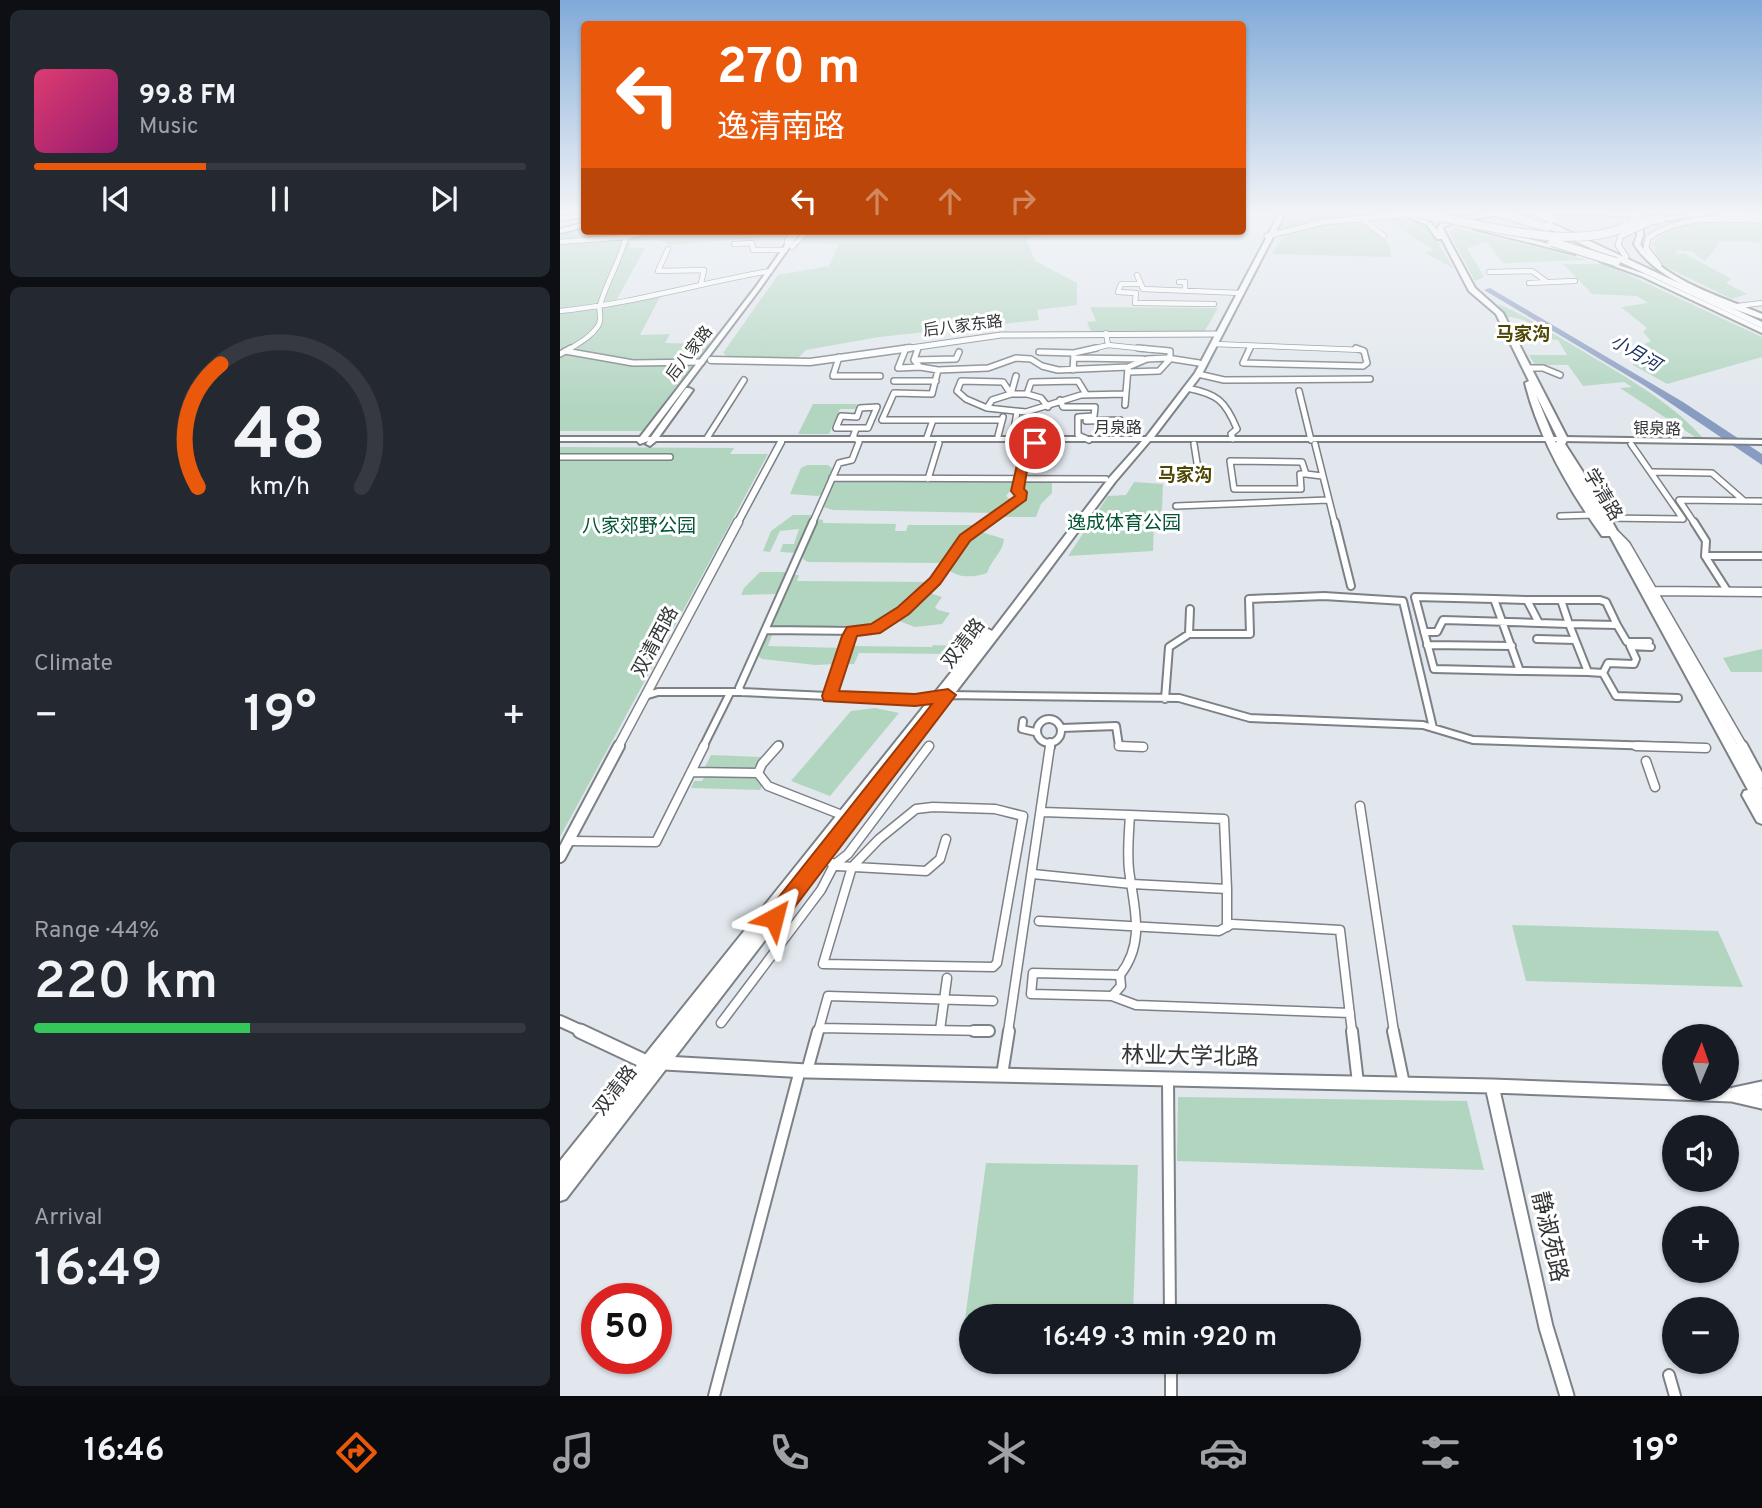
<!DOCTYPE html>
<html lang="en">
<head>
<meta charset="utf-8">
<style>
  body { margin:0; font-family:Overpass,"Noto Sans SC",sans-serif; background:#242831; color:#f1f3f6; height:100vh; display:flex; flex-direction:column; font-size:26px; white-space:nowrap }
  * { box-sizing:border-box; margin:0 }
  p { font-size:23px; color:#9ea1a6 }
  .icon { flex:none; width:38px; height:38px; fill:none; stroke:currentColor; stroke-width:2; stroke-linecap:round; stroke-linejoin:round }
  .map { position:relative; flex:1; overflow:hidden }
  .details { display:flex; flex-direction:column; gap:10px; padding:10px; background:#0d0f14; width:560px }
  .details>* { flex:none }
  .banner { position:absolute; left:21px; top:21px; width:665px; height:214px; border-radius:7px; box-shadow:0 2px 5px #0004; background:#ea580c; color:#fff; overflow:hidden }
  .needle { width:46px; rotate:2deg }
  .fabs { position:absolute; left:1102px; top:1024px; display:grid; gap:14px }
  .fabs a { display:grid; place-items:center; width:77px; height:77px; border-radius:50%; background:#171b24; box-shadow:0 2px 5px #0004; font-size:35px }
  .speed { position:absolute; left:21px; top:1283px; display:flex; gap:14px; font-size:35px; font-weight:700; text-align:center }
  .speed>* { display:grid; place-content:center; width:91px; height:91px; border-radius:50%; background:#171b24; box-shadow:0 2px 5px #0004; line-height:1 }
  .speed .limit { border:10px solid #d22; background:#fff; color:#111 }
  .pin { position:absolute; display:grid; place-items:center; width:60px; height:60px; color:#fff; margin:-30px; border:4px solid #fff; border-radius:50%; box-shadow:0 2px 7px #0007 }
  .me { position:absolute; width:77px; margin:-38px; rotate:38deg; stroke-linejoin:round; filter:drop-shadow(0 0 5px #0008) }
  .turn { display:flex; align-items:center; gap:24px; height:147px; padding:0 21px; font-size:32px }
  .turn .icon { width:91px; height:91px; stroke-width:2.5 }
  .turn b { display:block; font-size:49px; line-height:60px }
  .lanes { display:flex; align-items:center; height:66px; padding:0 21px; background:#0003; justify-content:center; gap:35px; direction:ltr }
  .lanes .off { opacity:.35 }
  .big { font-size:52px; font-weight:600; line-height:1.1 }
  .details .widget { flex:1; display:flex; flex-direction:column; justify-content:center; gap:10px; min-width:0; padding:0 24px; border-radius:10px; background:#242831 }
  .details .dial { align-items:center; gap:0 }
  .dial svg { height:182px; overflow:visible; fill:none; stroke:#363941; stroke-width:7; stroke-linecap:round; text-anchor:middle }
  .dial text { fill:#f1f3f6; stroke:none }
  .song { display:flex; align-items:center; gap:21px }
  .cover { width:84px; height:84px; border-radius:10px; background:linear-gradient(135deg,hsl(340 70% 55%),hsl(320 70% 35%)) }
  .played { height:7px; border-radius:4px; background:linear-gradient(90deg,#ea580c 35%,#363941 35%) }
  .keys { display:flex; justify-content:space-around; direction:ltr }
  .heat { display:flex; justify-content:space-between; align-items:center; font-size:38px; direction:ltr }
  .charge { height:10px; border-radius:5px; background:linear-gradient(90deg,#34c759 44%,#363941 0) }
  .trip { position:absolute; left:399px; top:1304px; width:402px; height:70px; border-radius:35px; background:#171b24; box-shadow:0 2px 5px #0004; font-weight:600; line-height:70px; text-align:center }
  .tabs { display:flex; height:112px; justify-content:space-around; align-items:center; background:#090b0e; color:#9ea1a6 }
  .tabs .icon { width:49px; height:49px }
  .tabs .current { color:#ea580c }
  .tabs b { font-size:32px; color:#f1f3f6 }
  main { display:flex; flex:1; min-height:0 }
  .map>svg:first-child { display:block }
</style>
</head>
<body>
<main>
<section class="details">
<div class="widget">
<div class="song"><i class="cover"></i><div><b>99.8 FM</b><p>Music</p></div></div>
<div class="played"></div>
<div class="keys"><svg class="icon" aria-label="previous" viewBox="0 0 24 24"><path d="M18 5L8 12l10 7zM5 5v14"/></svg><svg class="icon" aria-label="pause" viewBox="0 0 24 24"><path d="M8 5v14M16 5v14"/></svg><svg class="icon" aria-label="next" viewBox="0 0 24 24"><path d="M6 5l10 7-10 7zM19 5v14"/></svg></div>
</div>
<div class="widget dial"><svg viewBox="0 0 100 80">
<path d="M14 69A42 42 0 1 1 86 69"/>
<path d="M14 69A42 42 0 0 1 24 15" stroke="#ea580c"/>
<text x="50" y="56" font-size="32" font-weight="700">48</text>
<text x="50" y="72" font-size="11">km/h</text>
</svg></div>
<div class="widget"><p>Climate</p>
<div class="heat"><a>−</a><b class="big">19°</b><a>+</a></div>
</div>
<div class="widget"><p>Range · 44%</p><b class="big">220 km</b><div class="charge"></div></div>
<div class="widget"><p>Arrival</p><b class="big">16:49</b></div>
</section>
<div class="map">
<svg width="1202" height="1396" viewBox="0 0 1202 1396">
  <rect width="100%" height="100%" fill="#e1e7ed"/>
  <path fill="#b2d5c0" d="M730 212H799L806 217 721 231Z
    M845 218 868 226 893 268 865 253 873 250 828 220Z
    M801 220C813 230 833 240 831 257L712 254 724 237 747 227Z
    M1202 222V242L1161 241 1145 261 1133 252 1117 250 1116 255 1124 253 1171 279 1166 283 1187 294 1172 299 1104 266 1095 253 1096 246 1091 245C1118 215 1165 223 1202 222Z
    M895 228 1028 260 943 263 927 242 907 248 924 277 915 281 889 232Z
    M24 230V231H230L227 235 110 245 99 240 70 241V248H85L56 301 0 310V235Z
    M251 231H500L466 239 475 261 517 283V305L477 310 479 320 319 337 246 350 238 358 168 357 163 353 218 275 269 266 279 244 242 243Z
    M1003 264H1045L1202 337V357L1107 384 1073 365 1076 354 1075 348 1091 341 1083 332 1087 328 1061 307 1088 303 1077 296 1032 294Z
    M101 295 80 335 110 334 105 343 149 344 82 431H0V313L33 310Z
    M938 304C967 316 992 333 1019 349 1062 375 1109 400 1142 437H1135L1060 388 1072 387 1064 382 1023 386 1008 365H975L969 355H1007L998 340 985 339C976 325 963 317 946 317Z
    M530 307 658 308 645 331H531L527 322 536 321Z
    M253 404H297L295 409H280L269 434H238Z
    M0 447 174 448 170 454H208L0 837Z
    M247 465H268L274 470 263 493 258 496 230 494 241 468Z
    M274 480H455C456 489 450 489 446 496L452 501 435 513 273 510 263 507Z
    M462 480H492V493L481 504 476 517H443L439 515 465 495 459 488Z
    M574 482 603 484 602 509 594 521 593 551 508 556 548 496 566 495Z
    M233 515H255L238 553 220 552 223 544H234L239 529 220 531 210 552 203 551 211 531Z
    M257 519 263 520V523L336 524 335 531H346L348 525H418L384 563 248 562 243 559 244 549Z
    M415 530 444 539C443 552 431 560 427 573 413 578 398 578 387 569Z
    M200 572H228L217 594 181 595 184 588Z
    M232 575H239L237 581 371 582 319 624 213 628 210 626Z
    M367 592 382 597 375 607 378 610 390 613 382 624 355 627 334 619Z
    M206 635H212L208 646 284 648 278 664 255 665 202 659 197 655Z
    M373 645 398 646 392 654 299 653 294 664H285L291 646 372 647Z
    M1202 649V672H1171L1163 658Z
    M315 708 339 713 270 796 231 781 291 711Z
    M151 755 201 757 192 770 143 771Z
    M145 775 195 777 203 785 200 790 131 788 134 781H142Z
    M952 925 1158 931 1183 987 966 981Z
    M618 1097 907 1101 924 1170 617 1161Z
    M426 1163 578 1165 573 1316H411V1350L401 1349Z"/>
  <path fill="#889bc1" d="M930 288 1123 402 1202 454V465L1085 386 924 290Z"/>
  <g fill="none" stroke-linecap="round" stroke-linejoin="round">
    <defs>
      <path id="minor-far4" d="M801 218 824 236
        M0 242 66 237
        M174 244 192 243 193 250H225
        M227 246V240L234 231
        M232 247 247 231
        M108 249 98 271 144 270 141 283
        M929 272 972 271 987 282
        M577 275 583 289 681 293
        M619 282H625V291
        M969 283 1015 281
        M580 284H561L558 292 576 293 575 303 654 304
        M1178 306 1202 303
        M0 311C71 304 140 283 210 271
        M654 344 802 350
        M548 345 596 350
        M8 350C19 343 31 337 38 326 43 319 38 312 40 305 47 281 60 261 66 237L92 231
        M357 350 358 347
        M528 350 548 345 546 333
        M689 350 691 346"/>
      <path id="minor-far3" d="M346 348 338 368 360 367
        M358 348 354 360 396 359 399 352
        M690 348 683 363 803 366 807 363 804 351 796 348
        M5 351 73 363 142 362
        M479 352 514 353 513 370
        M514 353 536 348
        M0 354 11 348
        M279 357 273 376H320
        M514 358 583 359
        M354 360 360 367 378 370 372 394 334 393 322 420H442
        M967 368H983L1000 375
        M378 370 428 368 456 358 471 359 482 366 498 370 568 367 587 359 607 358 639 363
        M568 372 599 371 610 359V351L578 348
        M638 374 664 380 810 379
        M456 376 451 394H467L471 382 518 381 526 394
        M334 381H376
        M401 381 443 382 451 394 432 400 427 408 406 399 397 391Z
        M627 388C657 394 665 400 677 429L671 434 673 439
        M739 391 751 440
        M467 394 481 398 488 407
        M500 400 503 407H535L534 416 518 417V435L529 440
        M565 405 568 368
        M317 407 308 428H276L281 416 297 417 300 408Z
        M427 408 466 412 521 395 565 394
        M526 421 560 420
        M296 429 293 437 296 439
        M438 436 443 417
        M453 436 457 412
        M367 437 373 420
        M147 438 184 380
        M755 444 775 524
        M1071 444 1123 519
        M0 457H110
        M670 461 742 462 746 474H740L741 489H674Z
        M605 469H638L634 444
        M1093 472 1152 473 1183 500
        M746 474 762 476
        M272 478 546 479
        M368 479 379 443
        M616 506 768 500
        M1000 516 1032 515
        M1045 518 1123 519
        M252 524 279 463 292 460 299 442
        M425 524 461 498V492L457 491 467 447 475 443
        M1135 524 1119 500 1202 501"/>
      <path id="minor-far2" d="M253 522 205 630 303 631 324 625 367 590 405 539 428 522
        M775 522 791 586
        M1134 522 1146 541 1145 556 1168 592
        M1145 556H1202
        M934 599 855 597 874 669 960 671
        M968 600H1001
        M864 632H877L883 620 979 623
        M629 634 630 609
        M977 639 1015 640
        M1089 642H1067L1057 625 1009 624 1028 672 1043 673 1056 696 1118 698
        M867 645 952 646
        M1028 672 960 671 934 599 967 600 979 623 1009 624 1001 600H1040L1046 602 1057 625
        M1043 673 1048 663 1074 664 1076 659 1070 646 1091 647
        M182 692 179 688 205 630
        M88 695 98 692H182L355 700 388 695 619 698 690 718 863 725 913 740 1127 747
        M270 696 292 631
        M605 699 609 647 629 634H690L689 599 764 596 843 601 873 728
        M477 731a12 12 0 1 1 24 0a12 12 0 1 1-24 0Z
        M463 721 462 729 475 732
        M502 728 556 726 559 746 583 747
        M490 742 491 747
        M143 747 170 693
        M217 747 219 745"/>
      <path id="minor-far1" d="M559 746 583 747
        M1076 746 1146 748
        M1086 761 1095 787
        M131 772 198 773 208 786 282 815
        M198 773 202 764 218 746
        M800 806 834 1032
        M373 807 435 809 463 816 437 963 433 967 263 964 292 867 319 839 356 809Z
        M482 812 570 815C569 833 567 852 569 870 574 908 586 942 560 975
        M570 815 664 819 667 889
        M9 841 96 842 144 746
        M260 856 277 866 366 871 380 859 386 839
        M473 874 572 884 667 889V927
        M479 921 659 931 672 924 780 930 792 1032
        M473 973 560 975 561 986 552 996 471 994Z
        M552 996 576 1005 790 1013
        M161 1023 261 890 274 865 288 854 369 746
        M259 1028 429 1031
        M380 1030 387 978
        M258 1032 268 996 433 1001
        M448 1032 490 746"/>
      <path id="minor" d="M414 1031H429
        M792 1031 798 1083
        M833 1031 844 1084
        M247 1071 258 1031
        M442 1075 449 1031
        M608 1079 610 1316
        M611 1362V1396
        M1109 1375 1115 1396
        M154 1396 240 1070"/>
      <path id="tertiary-far4" d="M707 236 764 222 842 215
        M1061 236 1058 245 1066 257
        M1099 265 1086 248 1088 238C1122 214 1162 219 1202 220
        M337 350 441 335 660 334"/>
      <path id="tertiary-far3" d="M151 360 250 362 350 348
        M177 524 221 442"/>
      <path id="tertiary-far2" d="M1056 535 1066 545 1183 747
        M1092 591 1202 592
        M58 747 178 522"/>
      <path id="tertiary-far1" d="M1182 746 1202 783
        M0 857 59 746
        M0 1021 24 1032"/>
      <path id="tertiary" d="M20 1031 86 1062 247 1071 932 1086 1172 1095 1202 1102
        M932 1086 986 1327 1007 1396
        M1174 1094 1202 1088"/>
      <path id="secondary" d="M720 212H726L642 374 594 437H1003L1202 440V444L1003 441H590L555 482 475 589 6 1199 0 1201V1161L425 630 428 629 432 631 549 478 582 441H96L90 446 86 444 88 441 80 444 77 441H0V437H80L195 288 235 231H241L199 290 88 437H91L126 388H129L133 390 99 437H586L635 373Z"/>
      <path id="primary" d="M835 212H844L871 223 880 234 877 229 880 224 902 217 933 212 1083 214V236L1080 244C1102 280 1165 298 1202 314V319C1164 306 1094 279 1074 244L1077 236 1078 217C1014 214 946 207 885 226L883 229 915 288 943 313 1008 439 1005 444 1032 486 1202 789V824L1197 822 1182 795 1184 791 1188 790 1050 536H1042C1009 490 979 439 965 383L969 381 936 314 909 291 882 239H877L867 225ZM976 395 998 439 996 443Z
        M917 226 1017 251 1018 252 1015 254 915 229 914 228Z
        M1040 259 1085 274 1202 328V333L1081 276 1040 261Z"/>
      <path id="motorway" d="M1139 212 1202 214V218L1150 215 1101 221 1097 219Z
        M24 213V217L0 220V216Z
        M970 216H976L1202 322V328L970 220Z
        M24 223V227L0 233V229Z"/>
    </defs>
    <use href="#minor-far4" stroke="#7b8186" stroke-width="6"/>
    <use href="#minor-far3" stroke="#7b8186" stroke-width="8"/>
    <use href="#minor-far2" stroke="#7b8186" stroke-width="10"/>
    <use href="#minor-far1" stroke="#7b8186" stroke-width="11"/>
    <use href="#minor" stroke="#7b8186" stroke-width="14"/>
    <use href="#tertiary-far4" stroke="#7b8186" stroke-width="7"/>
    <use href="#tertiary-far3" stroke="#7b8186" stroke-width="9"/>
    <use href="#tertiary-far2" stroke="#7b8186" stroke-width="11"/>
    <use href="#tertiary-far1" stroke="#7b8186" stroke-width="14"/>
    <use href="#tertiary" stroke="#7b8186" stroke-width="17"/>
    <use href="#secondary" stroke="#7b8186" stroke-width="4"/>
    <use href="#primary" stroke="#7b8186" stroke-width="4"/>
    <use href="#motorway" stroke="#7b8186" stroke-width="4"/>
    <use href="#minor-far4" stroke="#fff" stroke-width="4.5"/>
    <use href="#minor-far3" stroke="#fff" stroke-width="5"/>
    <use href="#minor-far2" stroke="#fff" stroke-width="6"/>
    <use href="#minor-far1" stroke="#fff" stroke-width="8"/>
    <use href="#minor" stroke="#fff" stroke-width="10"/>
    <use href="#tertiary-far4" stroke="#fff" stroke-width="5"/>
    <use href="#tertiary-far3" stroke="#fff" stroke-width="6"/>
    <use href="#tertiary-far2" stroke="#fff" stroke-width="8"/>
    <use href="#tertiary-far1" stroke="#fff" stroke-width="10"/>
    <use href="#tertiary" stroke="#fff" stroke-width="13"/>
    <use href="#secondary" fill="#fff" fill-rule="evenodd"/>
    <use href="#primary" fill="#fff" fill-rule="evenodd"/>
    <use href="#motorway" fill="#fff" fill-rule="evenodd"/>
    <defs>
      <path id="tertiary-bridge" d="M1061 236 1091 222"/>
      <path id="motorway-bridge" d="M850 212 876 217
        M935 212 987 227
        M979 212 991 219
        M869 215C928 226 1022 254 1075 222L1074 212
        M1068 224 1101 219
        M992 242 1056 262"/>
    </defs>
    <use href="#tertiary-bridge" stroke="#7b8186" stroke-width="7" stroke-linecap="butt"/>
    <use href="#motorway-bridge" stroke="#7b8186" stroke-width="10" stroke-linecap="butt"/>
    <use href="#tertiary-bridge" stroke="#fff" stroke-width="5"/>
    <use href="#motorway-bridge" stroke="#fff" stroke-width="8"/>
  </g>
  <linearGradient id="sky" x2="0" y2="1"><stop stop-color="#81aad8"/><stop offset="0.52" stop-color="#f2f4f7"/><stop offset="1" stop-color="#f2f4f7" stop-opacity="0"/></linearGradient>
  <rect width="1202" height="408" fill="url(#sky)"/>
  <path fill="#ea580c" stroke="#983908" stroke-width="2" d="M471 441 481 443C468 454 467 471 464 489L467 492 466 500 410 541 380 584 349 614 320 633 297 636 279 691 355 694 388 689 396 695 221 925 214 928 207 925 204 918 207 912 372 704 355 706 264 701 262 696 282 636 287 627 311 624 338 607 370 578 400 535 455 496 451 491 461 447Z"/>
  <g text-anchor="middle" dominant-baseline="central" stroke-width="6" stroke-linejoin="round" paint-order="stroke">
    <g font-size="16" fill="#333537" stroke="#fff">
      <text transform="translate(403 327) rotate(-7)">后八家东路</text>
      <text transform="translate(130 354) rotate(-52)">后八家路</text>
      <text x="558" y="429">月泉路</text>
      <text transform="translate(1097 430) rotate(1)">银泉路</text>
    </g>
    <g font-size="18" font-weight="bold" fill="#4f4704" stroke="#fff">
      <text x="963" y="335">马家沟</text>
      <text x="625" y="476">马家沟</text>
    </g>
    <g font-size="18" font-style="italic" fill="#1c3363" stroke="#fff">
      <text transform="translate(1075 354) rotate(30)">小月河</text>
    </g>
    <g font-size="19" fill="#333537" stroke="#fff">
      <text transform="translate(1042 495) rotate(59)">学清路</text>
      <text transform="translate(96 642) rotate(-62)">双清西路</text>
      <text transform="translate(404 644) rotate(-52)">双清路</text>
      <text transform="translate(56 1091) rotate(-52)">双清路</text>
    </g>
    <g font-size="19" fill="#045535" stroke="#fff">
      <text x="564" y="524">逸成体育公园</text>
      <text x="79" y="527">八家郊野公园</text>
    </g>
    <g font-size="23" fill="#333537" stroke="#fff">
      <text transform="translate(630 1058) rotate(1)">林业大学北路</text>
      <text transform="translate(988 1237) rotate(77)">静淑苑路</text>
    </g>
  </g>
</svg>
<div class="fabs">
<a><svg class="needle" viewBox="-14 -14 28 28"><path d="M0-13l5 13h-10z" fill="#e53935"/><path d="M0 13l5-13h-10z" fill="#9ea1a6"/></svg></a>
<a><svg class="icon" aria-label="sound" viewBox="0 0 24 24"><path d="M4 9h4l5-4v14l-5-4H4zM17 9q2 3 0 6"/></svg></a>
<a>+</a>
<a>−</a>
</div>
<div class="speed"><div class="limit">50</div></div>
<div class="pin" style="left:475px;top:443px;background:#d93025"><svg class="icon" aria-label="arrive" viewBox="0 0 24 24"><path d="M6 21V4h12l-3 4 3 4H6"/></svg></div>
<svg class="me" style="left:214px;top:918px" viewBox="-20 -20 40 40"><path d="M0-17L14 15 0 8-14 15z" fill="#ea580c" stroke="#fff" stroke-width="4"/></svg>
<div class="trip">16:49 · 3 min · 920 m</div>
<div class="banner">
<div class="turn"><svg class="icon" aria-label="left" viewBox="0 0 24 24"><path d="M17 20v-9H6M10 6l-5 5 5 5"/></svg><div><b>270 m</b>逸清南路</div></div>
<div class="lanes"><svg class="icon" aria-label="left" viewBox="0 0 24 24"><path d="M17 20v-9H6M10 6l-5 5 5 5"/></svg><svg class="icon off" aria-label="ahead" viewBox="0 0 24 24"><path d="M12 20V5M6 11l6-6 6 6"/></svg><svg class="icon off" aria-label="ahead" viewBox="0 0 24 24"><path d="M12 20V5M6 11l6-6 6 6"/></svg><svg class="icon off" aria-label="right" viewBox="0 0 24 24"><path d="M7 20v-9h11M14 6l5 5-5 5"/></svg></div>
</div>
</div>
</main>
<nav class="tabs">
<b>16:46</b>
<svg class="icon current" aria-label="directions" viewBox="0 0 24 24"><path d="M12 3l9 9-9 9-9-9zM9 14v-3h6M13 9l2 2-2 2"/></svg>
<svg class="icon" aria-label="music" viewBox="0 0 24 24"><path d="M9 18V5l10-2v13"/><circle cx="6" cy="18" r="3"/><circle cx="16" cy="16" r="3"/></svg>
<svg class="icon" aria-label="phone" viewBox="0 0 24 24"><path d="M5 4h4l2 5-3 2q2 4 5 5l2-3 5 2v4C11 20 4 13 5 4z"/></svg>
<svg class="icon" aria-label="climate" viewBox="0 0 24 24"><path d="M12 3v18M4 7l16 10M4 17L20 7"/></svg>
<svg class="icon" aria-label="car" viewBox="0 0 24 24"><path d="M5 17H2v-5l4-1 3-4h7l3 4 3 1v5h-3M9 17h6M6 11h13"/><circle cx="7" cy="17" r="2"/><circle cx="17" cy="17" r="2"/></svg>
<svg class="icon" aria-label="filters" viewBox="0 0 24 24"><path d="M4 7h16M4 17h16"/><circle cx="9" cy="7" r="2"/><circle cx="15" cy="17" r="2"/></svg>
<b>19°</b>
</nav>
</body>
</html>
